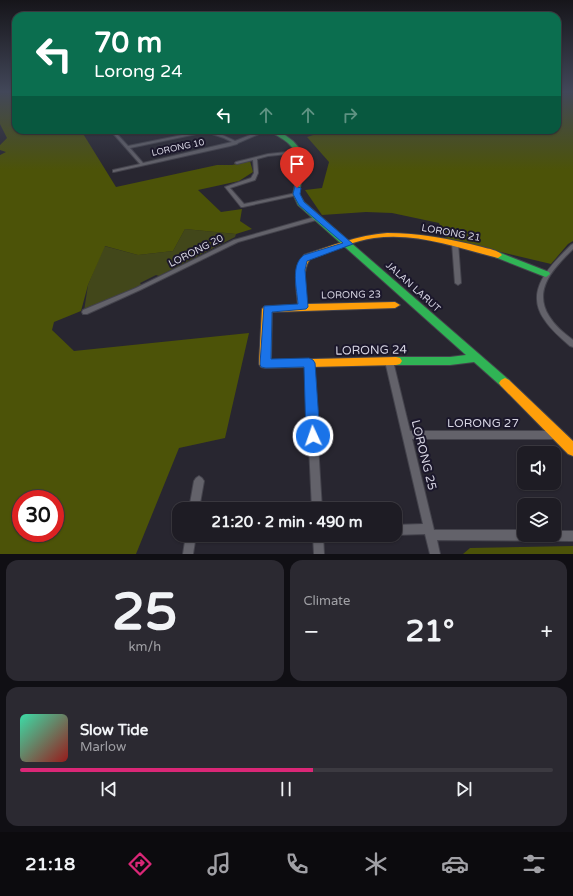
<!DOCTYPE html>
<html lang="en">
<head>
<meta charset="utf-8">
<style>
  body { margin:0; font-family:"Varela Round",sans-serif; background:#2b2931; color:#f1f3f6; height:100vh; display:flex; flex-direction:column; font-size:15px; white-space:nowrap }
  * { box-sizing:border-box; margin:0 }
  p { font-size:13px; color:#a1a1a6 }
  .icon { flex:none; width:22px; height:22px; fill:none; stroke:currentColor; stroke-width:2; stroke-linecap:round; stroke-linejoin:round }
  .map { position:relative; height:554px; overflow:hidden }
  .drawer { display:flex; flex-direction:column; gap:6px; padding:6px; background:#100f14; flex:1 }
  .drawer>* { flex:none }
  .guide { position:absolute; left:12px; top:12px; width:549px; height:122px; border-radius:12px; box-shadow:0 1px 3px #0004,0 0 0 1px #3c3a41; background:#0b6e4f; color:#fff; overflow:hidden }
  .fabs { position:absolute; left:517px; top:446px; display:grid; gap:8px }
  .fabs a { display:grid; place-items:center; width:44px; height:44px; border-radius:8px; background:#1e1c24; box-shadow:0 1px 3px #0004,0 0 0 1px #3c3a41; font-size:20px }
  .speed { position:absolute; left:12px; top:490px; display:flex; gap:8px; font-size:20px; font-weight:700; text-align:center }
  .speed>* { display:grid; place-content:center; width:52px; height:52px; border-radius:50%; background:#1e1c24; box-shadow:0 1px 3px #0004,0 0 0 1px #3c3a41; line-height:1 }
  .speed .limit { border:6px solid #d22; background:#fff; color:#111 }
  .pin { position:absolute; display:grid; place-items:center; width:34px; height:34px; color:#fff; margin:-41px -17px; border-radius:50% 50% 50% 0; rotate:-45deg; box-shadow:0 0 4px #0007 }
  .pin .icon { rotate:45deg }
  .me { position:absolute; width:44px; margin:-22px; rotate:357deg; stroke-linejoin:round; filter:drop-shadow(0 0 3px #0008) }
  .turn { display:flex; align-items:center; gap:14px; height:84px; padding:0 16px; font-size:18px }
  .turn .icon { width:52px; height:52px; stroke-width:2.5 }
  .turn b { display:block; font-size:28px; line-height:34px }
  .lanes { display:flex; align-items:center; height:38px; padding:0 16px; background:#0003; justify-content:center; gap:20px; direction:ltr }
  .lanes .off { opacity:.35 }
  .big { font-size:30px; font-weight:700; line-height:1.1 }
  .drawer .widget { flex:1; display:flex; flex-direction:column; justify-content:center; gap:6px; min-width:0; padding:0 14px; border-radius:12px; background:#2b2931 }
  .drawer .dial { align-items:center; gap:0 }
  .dial b { font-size:52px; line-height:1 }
  .song { display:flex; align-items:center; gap:12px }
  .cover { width:48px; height:48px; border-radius:6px; background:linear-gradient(135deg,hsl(160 70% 55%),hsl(0 70% 35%)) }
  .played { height:4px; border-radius:2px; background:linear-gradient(90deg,#db2777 55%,#3c3a41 55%) }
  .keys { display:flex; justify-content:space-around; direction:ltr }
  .heat { display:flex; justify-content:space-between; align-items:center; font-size:22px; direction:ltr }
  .drawer .tiles { flex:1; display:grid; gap:6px; grid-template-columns:1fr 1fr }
  .widget:last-child { grid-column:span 2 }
  .trip { position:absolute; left:172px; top:502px; width:230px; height:40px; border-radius:12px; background:#1e1c24; box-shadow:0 1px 3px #0004,0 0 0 1px #3c3a41; font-weight:700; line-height:40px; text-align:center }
  .menu { display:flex; height:64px; justify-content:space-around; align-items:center; background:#0c0b0e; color:#a1a1a6 }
  .menu .icon { width:28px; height:28px }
  .menu .active { color:#db2777 }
  .menu b { font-size:18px; color:#f1f3f6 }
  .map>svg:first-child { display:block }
</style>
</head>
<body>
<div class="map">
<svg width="573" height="554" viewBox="0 0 573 554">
  <rect width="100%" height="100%" fill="#282630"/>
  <path fill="#42471a" d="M185 229 236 234 235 237 159 276 156 275 140 283 142 286 84 311 88 285 104 246 138 255 173 251Z"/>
  <path fill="#4c5308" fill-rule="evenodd" d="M0 92H16V130L82 132 116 187 217 165H232L250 161 253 172 239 181 198 190 221 212 242 209 240 221 252 229 236 234 185 229 173 251 138 255 105 246 88 285 81 311 54 322 52 330 74 351 249 333 225 438 179 448 136 554H0V155L6 152 0 150V145L7 138 0 124ZM21 499H55V533H21Z
    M557 92H573V241L568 244 551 264 446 239 439 223 392 213 366 212 322 215 305 190 322 188 329 162 307 137 329 130H557Z
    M573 546V554H463L470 548Z"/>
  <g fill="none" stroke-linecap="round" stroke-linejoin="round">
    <defs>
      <path id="street" d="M110 130H114L116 132 125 130H132L117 134 128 146 202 131 201 130C213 130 225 136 235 141L263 130H268L238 143 237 144 230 146 114 172H113V170L140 164ZM206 132 224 138 232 142 143 163 130 148Z
        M297 151H298V153L268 156 257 159 258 173 255 180 230 188 244 204 296 193H298V195L243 207H241L225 187 251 178 254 173 253 160 237 164 235 163 236 162 268 154Z
        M318 216 321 218 320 219 238 242 140 290 87 314H83L82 312 83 310 136 288 234 240Z
        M455 241 458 243 461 283 458 285 455 283 452 243Z
        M573 244V249C555 267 532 289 549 316 555 326 564 333 573 340V347L570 346C561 338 551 330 544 319 524 290 551 265 571 245Z
        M389 358 392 359 393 361 410 431H558L561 432 562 435 561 438 558 439H412L434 530H524V535H554V531H573V541L437 540 440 554H430L425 534 395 535V525L423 524 385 361 386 359Z
        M309 360 312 361 313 363 322 509H312L305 363 306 361Z
        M199 476 202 478 204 481 199 509H189L194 481 196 478Z
        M186 535H196L193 554H183Z
        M313 535H323L324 554H314Z"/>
      <path id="fast" d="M269 130H276L285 135 293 141 300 149 304 164 299 194 304 202 509 380 511 383 509 386 505 388 501 386 474 362 450 365H396L392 364 390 361 392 358 396 357H450L466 355 298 205 293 194C297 177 303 156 288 143 282 138 275 135 269 130Z
        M498 252 549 272 550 274 546 277 543 276 495 257 494 255Z"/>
      <path id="slow" d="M387 233C419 233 451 239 482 247 489 249 498 250 502 255L498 258C458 248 417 232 374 238 352 241 331 252 310 259 301 273 305 289 307 304L395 302 400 305 395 308 272 312 271 360 396 357 400 358 402 361 400 364 396 365 265 368 261 367 259 364 262 309 264 307 267 306 298 305C296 286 293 271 304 255 331 246 358 235 387 233Z
        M505 378 509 380 573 441V456L568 454 501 386 499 383 501 380Z"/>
    </defs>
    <use href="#street" stroke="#44434c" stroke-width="2"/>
    <use href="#fast" stroke="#44434c" stroke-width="2"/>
    <use href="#slow" stroke="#44434c" stroke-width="2"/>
    <use href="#street" fill="#63626a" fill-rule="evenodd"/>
    <use href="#fast" fill="#30b455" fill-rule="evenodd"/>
    <use href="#slow" fill="#ff9f0a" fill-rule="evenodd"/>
  </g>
  <linearGradient id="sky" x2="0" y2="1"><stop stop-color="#16151a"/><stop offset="0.54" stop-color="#424759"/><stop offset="1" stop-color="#424759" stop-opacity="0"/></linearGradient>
  <rect width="573" height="170" fill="url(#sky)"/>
  <path fill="#1a73e8" stroke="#114b97" d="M295 186 301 188 300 194 304 202 353 244 307 261 305 270 308 307 306 309 272 312 271 359 309 358 313 360 315 363 320 436 318 440 313 442 308 440 306 436 304 367 266 368 261 367 260 364 264 306 298 304C297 289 290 265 304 255L343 243 299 205 293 194Z"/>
  <g text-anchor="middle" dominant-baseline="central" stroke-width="4" stroke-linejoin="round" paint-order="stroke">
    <g font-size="9" fill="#d6d4e2" stroke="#1b172b">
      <text transform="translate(178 148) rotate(-12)">LORONG 10</text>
    </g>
    <g font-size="10" fill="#d6d4e2" stroke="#1b172b">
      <text transform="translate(451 233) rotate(10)">LORONG 21</text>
      <text transform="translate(196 251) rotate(-27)">LORONG 20</text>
      <text transform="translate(413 287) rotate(42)">JALAN LARUT</text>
      <text transform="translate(351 295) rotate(-1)">LORONG 23</text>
    </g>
    <g font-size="12" fill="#d6d4e2" stroke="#1b172b">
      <text transform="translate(371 350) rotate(-1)">LORONG 24</text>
      <text x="483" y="423">LORONG 27</text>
      <text transform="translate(424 455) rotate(76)">LORONG 25</text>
    </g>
  </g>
</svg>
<div class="fabs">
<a><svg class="icon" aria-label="sound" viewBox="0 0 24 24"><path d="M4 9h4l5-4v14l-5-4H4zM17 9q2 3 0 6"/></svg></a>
<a><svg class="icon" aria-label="layers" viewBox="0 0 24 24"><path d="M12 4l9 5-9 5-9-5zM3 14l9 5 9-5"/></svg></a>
</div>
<div class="speed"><div class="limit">30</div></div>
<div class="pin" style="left:297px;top:188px;background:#d93025"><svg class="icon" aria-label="arrive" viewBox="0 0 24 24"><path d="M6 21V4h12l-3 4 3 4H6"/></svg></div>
<svg class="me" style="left:313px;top:436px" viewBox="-20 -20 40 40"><circle r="17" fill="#1a73e8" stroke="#fff" stroke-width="3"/><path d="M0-11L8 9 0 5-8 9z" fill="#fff"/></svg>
<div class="trip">21:20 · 2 min · 490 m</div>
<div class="guide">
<div class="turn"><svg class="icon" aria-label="left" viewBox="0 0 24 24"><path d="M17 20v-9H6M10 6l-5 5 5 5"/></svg><div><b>70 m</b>Lorong 24</div></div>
<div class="lanes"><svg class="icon" aria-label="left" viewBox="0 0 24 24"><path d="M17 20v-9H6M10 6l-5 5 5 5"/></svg><svg class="icon off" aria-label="ahead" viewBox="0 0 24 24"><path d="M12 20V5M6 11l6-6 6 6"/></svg><svg class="icon off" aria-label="ahead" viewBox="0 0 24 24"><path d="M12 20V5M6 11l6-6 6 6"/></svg><svg class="icon off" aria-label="right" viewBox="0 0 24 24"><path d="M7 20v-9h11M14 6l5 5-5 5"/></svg></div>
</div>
</div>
<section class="drawer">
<div class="tiles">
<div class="widget dial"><b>25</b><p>km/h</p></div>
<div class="widget"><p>Climate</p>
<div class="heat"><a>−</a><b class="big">21°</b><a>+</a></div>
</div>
<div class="widget">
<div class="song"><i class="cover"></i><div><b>Slow Tide</b><p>Marlow</p></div></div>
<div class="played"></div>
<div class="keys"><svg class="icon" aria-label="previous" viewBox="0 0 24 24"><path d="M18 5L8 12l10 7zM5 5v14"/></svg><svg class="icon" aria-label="pause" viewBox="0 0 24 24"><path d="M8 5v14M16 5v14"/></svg><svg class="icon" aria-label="next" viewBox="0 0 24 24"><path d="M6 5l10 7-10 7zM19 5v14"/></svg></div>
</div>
</div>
</section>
<nav class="menu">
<b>21:18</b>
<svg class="icon active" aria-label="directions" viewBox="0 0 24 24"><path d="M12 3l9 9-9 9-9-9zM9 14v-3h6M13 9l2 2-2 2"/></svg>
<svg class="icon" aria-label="music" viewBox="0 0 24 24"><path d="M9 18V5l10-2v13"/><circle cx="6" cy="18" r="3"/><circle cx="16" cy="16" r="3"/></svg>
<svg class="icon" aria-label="phone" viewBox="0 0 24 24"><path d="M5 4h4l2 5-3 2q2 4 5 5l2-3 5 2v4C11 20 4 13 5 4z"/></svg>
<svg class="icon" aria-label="climate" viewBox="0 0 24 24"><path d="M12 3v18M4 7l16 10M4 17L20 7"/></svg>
<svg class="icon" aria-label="car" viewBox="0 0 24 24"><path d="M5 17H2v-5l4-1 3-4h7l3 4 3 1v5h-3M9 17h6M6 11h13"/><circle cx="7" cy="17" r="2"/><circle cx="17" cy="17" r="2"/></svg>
<svg class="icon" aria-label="filters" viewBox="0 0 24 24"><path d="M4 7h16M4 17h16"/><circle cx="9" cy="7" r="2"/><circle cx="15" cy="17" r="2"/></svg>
</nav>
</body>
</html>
